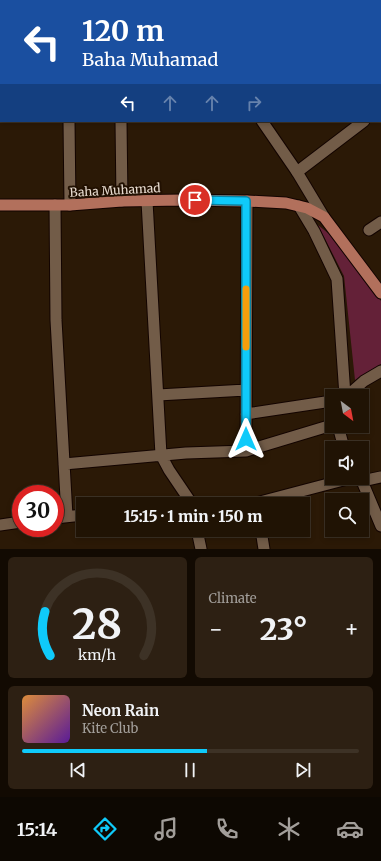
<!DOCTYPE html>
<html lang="en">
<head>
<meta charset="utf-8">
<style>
  body { margin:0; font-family:Merriweather,serif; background:#2d2013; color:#f1f3f6; height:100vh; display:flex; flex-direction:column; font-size:15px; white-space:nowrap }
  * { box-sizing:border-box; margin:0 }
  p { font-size:13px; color:#a29e9a }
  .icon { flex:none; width:22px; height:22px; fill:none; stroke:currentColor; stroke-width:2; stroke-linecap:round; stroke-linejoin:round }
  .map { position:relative; height:549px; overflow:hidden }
  .sheet { display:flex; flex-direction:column; gap:8px; padding:8px; background:#120a02; flex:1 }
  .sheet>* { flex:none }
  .hud { position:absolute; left:0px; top:0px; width:381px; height:122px; box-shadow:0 2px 6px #0003,0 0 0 1px #3d3226; background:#1a4fa0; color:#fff; overflow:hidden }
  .needle { width:26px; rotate:148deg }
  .fabs { position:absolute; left:325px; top:389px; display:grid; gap:8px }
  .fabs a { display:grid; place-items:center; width:44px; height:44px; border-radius:0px; background:#201304; box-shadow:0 2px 6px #0003,0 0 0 1px #3d3226; font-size:20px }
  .speed { position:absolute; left:12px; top:485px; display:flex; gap:8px; font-size:20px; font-weight:700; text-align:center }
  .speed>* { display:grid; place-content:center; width:52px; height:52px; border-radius:50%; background:#201304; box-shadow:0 2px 6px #0003,0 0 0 1px #3d3226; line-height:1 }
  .speed .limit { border:6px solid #d22; background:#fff; color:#111 }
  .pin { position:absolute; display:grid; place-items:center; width:34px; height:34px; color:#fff; margin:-17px; border:2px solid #fff; border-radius:50%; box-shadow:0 1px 4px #0007 }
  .me { position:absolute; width:44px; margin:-22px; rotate:0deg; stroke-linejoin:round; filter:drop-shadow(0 0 3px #0008) }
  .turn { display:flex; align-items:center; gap:14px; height:84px; padding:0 16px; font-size:18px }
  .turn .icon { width:52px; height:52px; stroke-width:2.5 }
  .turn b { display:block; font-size:28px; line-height:34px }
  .lanes { display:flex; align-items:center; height:38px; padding:0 16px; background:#0003; justify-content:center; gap:20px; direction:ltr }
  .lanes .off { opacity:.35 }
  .big { font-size:30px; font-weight:800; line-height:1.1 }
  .sheet .card { flex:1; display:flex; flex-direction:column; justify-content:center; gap:6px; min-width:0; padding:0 14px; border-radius:6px; background:#2d2013 }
  .sheet .dial { align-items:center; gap:0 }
  .dial svg { height:104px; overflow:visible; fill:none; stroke:#3d3226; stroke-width:7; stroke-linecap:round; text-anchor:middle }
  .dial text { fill:#f1f3f6; stroke:none }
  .song { display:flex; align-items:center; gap:12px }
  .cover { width:48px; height:48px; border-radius:6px; background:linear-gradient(135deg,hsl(30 70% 55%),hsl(270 70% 35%)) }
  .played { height:4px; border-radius:2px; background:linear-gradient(90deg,#0fcafa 55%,#3d3226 55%) }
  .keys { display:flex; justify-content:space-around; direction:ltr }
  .heat { display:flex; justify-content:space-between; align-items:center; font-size:22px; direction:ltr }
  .sheet .tiles { flex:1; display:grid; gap:8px; grid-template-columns:1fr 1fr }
  .card:last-child { grid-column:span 2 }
  .trip { position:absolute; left:76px; top:497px; width:234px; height:40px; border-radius:0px; background:#201304; box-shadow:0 2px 6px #0003,0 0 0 1px #3d3226; font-weight:800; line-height:40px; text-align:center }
  .dock { display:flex; height:64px; justify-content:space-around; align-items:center; background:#0d0802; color:#a29e9a }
  .dock .icon { width:28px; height:28px }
  .dock .selected { color:#0fcafa }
  .dock b { font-size:18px; color:#f1f3f6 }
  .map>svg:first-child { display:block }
</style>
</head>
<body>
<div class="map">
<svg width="381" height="549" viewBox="0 0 381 549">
  <rect width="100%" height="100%" fill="#2b1906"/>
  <path fill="#642138" d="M318 225 339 242 381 301V364L355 380 344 276Z"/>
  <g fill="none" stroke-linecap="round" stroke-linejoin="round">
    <defs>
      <path id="minor" d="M62 0V1
        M351 1 353 0
        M380 109 381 108
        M69 121 70 205
        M121 121 122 201
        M297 172 364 121
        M147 201 161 455 169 470 192 504
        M55 205 56 320 67 516
        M299 206 314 231 337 279 345 396
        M369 230 381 222
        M158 395 246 390
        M347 396 364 381 381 371
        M246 414 332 401
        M338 426 344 448
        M246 451 247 201
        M64 464 186 453 246 451 332 425
        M356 479 362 481 381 477
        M362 481 381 526
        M247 504 256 503 351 478
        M55 518 83 515
        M0 525 21 522
        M197 530 201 549
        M261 530 264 549"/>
      <path id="secondary" d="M192 0 193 1
        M262 121 297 172 324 217"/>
      <path id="primary" d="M0 205H70L122 201 182 200 247 201 286 203 307 208 324 217 381 293"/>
    </defs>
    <use href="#minor" stroke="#130400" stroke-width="13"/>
    <use href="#secondary" stroke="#130400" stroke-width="13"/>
    <use href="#primary" stroke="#130400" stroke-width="13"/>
    <use href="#minor" stroke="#725c48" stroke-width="11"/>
    <use href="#secondary" stroke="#725c48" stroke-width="11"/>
    <use href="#primary" stroke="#b2705c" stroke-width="11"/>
  </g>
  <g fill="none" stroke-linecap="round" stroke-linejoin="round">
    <defs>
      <path id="route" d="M195 200 246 201V439"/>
    </defs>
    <use href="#route" stroke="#0a83a2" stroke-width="10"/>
    <use href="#route" stroke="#0fcafa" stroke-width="7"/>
    <path stroke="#f59e0b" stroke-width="7" d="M246 347V289"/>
  </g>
  <g text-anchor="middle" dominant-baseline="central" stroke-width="4" stroke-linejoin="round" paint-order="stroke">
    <g font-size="12" fill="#e8dcd0" stroke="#211001">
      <text transform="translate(115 190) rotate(-3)">Baha Muhamad</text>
    </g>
  </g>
</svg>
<div class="fabs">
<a><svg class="needle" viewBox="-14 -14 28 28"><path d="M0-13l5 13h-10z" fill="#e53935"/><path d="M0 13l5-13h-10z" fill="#a29e9a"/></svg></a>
<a><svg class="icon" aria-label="sound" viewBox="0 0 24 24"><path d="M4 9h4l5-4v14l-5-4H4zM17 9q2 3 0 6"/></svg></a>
<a><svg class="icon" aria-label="search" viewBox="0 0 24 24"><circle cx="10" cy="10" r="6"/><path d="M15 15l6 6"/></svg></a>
</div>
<div class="speed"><div class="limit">30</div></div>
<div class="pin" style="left:195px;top:200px;background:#d93025"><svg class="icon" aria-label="arrive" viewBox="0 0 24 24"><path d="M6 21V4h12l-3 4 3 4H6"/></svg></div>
<svg class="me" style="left:246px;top:439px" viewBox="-20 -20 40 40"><path d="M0-17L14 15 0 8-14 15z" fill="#0fcafa" stroke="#fff" stroke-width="4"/></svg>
<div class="trip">15:15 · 1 min · 150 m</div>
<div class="hud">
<div class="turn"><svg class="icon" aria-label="left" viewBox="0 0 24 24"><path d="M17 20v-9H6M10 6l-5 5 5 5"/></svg><div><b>120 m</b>Baha Muhamad</div></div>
<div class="lanes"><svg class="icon" aria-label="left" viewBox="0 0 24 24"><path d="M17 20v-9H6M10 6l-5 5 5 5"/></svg><svg class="icon off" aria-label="ahead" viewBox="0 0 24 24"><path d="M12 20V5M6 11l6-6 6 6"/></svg><svg class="icon off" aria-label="ahead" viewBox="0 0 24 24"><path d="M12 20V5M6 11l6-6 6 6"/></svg><svg class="icon off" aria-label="right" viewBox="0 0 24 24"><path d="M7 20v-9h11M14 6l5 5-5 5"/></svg></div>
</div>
</div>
<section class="sheet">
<div class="tiles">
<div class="card dial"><svg viewBox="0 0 100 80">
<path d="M14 69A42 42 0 1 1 86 69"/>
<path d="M14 69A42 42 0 0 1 10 35" stroke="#0fcafa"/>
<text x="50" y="56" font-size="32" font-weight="700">28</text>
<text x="50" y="72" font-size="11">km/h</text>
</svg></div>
<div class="card"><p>Climate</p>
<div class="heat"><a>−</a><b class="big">23°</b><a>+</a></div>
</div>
<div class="card">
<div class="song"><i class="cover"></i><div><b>Neon Rain</b><p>Kite Club</p></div></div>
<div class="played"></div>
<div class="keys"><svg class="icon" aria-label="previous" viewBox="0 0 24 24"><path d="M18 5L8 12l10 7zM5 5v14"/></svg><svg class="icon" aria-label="pause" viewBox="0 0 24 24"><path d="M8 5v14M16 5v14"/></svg><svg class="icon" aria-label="next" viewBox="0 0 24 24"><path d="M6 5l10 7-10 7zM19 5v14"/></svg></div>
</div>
</div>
</section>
<nav class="dock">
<b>15:14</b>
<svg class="icon selected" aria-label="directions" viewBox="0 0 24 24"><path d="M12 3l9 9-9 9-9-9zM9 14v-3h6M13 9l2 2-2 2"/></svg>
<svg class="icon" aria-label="music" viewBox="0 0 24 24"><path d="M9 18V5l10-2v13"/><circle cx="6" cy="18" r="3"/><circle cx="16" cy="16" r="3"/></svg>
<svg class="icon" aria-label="phone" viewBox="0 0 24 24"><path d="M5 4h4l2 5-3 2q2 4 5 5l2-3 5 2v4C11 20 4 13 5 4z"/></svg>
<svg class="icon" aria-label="climate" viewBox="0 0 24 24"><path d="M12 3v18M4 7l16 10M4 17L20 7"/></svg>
<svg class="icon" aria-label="car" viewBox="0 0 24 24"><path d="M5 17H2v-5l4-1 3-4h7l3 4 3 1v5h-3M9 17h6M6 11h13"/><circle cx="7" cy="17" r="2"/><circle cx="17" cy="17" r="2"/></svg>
</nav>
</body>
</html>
